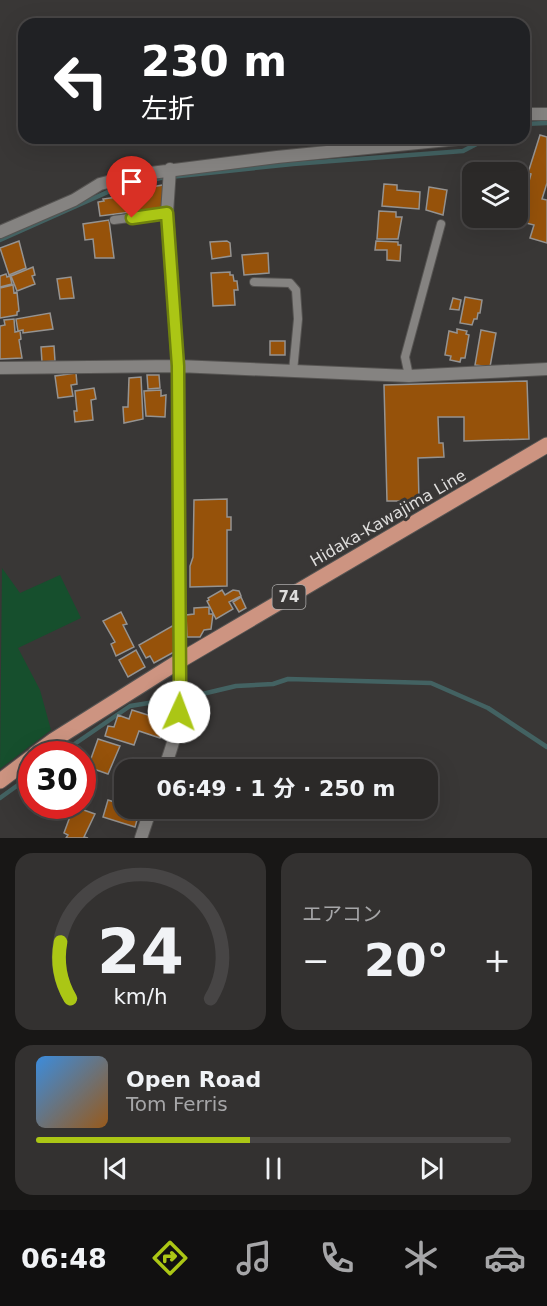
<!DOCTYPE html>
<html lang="ja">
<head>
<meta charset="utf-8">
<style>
  body { margin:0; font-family:"DejaVu Sans","Noto Sans JP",sans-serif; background:#333130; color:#f1f3f6; height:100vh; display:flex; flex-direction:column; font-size:22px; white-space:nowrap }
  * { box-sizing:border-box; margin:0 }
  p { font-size:20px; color:#a6a6a8 }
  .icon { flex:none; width:33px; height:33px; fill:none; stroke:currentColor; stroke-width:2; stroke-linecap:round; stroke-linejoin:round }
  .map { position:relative; height:838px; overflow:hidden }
  .sheet { display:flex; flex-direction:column; gap:15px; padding:15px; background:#181716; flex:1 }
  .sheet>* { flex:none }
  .top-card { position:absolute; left:18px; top:18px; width:512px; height:126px; border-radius:18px; box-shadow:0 6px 24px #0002,0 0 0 2px #474545; background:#202124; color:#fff; overflow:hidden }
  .buttons { position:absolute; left:462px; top:162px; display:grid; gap:12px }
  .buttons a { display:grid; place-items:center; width:66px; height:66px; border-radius:12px; background:#2b2928; box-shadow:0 6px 24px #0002,0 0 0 2px #474545; font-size:30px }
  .speed { position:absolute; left:18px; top:741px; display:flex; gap:12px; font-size:30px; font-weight:700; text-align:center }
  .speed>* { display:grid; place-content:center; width:78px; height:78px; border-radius:50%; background:#2b2928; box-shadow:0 6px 24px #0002,0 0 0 2px #474545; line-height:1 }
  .speed .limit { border:9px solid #d22; background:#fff; color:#111 }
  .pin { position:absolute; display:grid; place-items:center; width:51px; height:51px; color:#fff; margin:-62px -26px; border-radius:50% 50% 50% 0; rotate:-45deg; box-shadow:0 0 6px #0007 }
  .pin .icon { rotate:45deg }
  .me { position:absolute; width:66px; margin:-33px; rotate:2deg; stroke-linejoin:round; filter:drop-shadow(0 0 4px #0008) }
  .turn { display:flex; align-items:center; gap:21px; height:126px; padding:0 24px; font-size:27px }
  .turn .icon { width:78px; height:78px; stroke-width:2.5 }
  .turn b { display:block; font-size:42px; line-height:51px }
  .big { font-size:45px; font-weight:700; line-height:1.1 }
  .sheet .card { flex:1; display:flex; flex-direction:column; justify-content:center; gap:9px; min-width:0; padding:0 21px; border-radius:18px; background:#333130 }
  .sheet .dial { align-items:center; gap:0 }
  .dial svg { height:156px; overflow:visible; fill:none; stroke:#474545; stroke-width:7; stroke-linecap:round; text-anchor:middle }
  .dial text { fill:#f1f3f6; stroke:none }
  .song { display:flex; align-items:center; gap:18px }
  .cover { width:72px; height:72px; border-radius:9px; background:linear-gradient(135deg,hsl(210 70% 55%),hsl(30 70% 35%)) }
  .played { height:6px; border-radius:3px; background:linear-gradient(90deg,#abc615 45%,#474545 45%) }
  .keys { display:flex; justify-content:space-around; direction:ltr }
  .heat { display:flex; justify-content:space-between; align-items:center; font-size:33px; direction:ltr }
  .sheet .tiles { flex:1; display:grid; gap:15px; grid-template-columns:1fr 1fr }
  .card:last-child { grid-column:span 2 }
  .trip { position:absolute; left:114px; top:759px; width:324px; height:60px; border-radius:18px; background:#2b2928; box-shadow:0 6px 24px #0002,0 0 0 2px #474545; font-weight:700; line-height:60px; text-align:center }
  .tab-bar { display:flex; height:96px; justify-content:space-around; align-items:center; background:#111010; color:#a6a6a8 }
  .tab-bar .icon { width:42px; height:42px }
  .tab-bar .on { color:#abc615 }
  .tab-bar b { font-size:27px; color:#f1f3f6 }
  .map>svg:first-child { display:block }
</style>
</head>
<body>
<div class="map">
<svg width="547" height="838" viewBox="0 0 547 838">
  <rect width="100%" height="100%" fill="#393736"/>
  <path fill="#164f2d" d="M2 568 20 593 60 575 81 618 18 648 40 690 51 730 0 769Z"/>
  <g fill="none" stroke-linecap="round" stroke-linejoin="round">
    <path stroke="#436262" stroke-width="4.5" d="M524 124 547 123
      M0 240 110 191 160 178 293 164 463 151 488 138
      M60 754 130 706 198 695 236 686 273 684 288 679 431 683 488 708 547 747
      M0 798 32 775"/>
  </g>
  <path fill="#96520a" stroke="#959391" stroke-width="1.5" d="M540 135 547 137V183L542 199 547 200V243L530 238 534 225 522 222 526 208 522 207 531 174 528 173Z
    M384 184 397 185V190L420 192 419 209 382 206Z
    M163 185V208L100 216 98 202 104 201 103 199 117 197V193Z
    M429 187 447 190 443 215 426 210Z
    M379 211 396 212V217H402L398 239H377Z
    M109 220 114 258H95L93 239 85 240 83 224Z
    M19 241 26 268 9 275 0 248Z
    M227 241 230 243 231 256 212 259 210 242Z
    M376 241 398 242V245H401L400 261 387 260V250H375Z
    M268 253 269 273 244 275 242 255Z
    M33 267 35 275 32 276 35 284 17 291 11 276Z
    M230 272V275H233L234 281H237L238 290H234L235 305 213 306 211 273Z
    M6 274 7 277 10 276 12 284 0 287V276Z
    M71 277 74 298 60 299 57 279Z
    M13 285 14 293 17 292 19 311 17 312V315L0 318V288Z
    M465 297 482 300 480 313H478L477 319H474L472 325 460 323Z
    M453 298 461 300 459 310 450 309Z
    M50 313 53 329 23 333V330L18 331 16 319Z
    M14 319 15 332 20 331 21 339 19 340 22 358 0 359V326L5 325 4 320Z
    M457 329 467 331 466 334 469 335 465 358H461L460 362 450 360 451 356 445 355 449 331 457 333Z
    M481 330 496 333 490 367 475 365Z
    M270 341H285V355H270Z
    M54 346 55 361 42 362 41 347Z
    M76 373 77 384 71 385 73 396 58 398 55 376Z
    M147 375H159L160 388 148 389Z
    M141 377 143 419 124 423 123 407H128L129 378Z
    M527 381 529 439 464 441V417H438L439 443H443L444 457 418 458 419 501H387L384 385Z
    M94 388 96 399 91 400 93 420 75 422 74 411H77L75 391Z
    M161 390V396L166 395 165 417 146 416 144 391Z
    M227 499V517H231V530H227V586L190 587V566L193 557 194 500Z
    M222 590 225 595 233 590 239 591 241 596 229 602 233 609 216 619 207 601 209 600 208 598Z
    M241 597 246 608 239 612 233 602Z
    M209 607V614H213L211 629 204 630 200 637H187L186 615 194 614V608Z
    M121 612 127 624 123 625 134 647 116 656 111 644 115 642 103 621Z
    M174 625V652L154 663 150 656 146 658 139 645Z
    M136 650 145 667 128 677 119 660Z
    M132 710 170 722 166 735 162 734 160 738 139 731 134 745 105 736 108 726 114 727 118 715 129 719Z
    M98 739 120 746 108 774 88 767Z
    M108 800 124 805V808L140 810 135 827 103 817Z
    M78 808 95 814 84 837 88 838H66L68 835 64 833 72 811 76 813Z"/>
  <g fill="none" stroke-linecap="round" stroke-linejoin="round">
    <defs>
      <path id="service" d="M114 220 167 213
        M254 282 290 283 296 290 298 319 293 371
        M409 376 405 357 441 224"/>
      <path id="minor" d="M524 114H547
        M0 232 74 200 100 184 135 175 277 157 468 138
        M0 368 178 366 409 376 547 369
        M164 770C172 746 186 709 180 685L178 366 167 213 170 169
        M141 838 151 808"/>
      <path id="primary" d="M35 754 54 740 181 660 547 445
        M0 781 32 757"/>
    </defs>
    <use href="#service" stroke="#565452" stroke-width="10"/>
    <use href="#minor" stroke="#565452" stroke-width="14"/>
    <use href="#primary" stroke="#565452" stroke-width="17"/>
    <use href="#service" stroke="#858381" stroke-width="8"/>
    <use href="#minor" stroke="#858381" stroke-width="12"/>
    <use href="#primary" stroke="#cd9481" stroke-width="15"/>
  </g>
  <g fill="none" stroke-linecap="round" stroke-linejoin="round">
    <defs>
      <path id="route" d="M132 218 167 213 178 366 180 685 183 696 179 712"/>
    </defs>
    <use href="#route" stroke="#6f810e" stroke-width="15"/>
    <use href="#route" stroke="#abc615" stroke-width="10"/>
  </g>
  <g text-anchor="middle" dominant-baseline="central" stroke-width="6" stroke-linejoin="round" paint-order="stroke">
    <rect fill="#393736" stroke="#acabaa" stroke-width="1.5" x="272.5" y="585" width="33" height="24" rx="4.5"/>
    <g font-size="15" font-weight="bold" fill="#dedddc">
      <text x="289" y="597">74</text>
    </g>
    <g font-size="16" fill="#dedddc" stroke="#393736">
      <text transform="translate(388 518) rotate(-30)">Hidaka-Kawajima Line</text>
    </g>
  </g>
</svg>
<div class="buttons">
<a><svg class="icon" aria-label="layers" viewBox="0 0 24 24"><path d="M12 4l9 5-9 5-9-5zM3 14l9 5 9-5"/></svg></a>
</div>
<div class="speed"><div class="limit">30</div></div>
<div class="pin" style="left:132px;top:218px;background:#d93025"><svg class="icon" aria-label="arrive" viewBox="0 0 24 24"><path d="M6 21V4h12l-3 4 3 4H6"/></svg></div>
<svg class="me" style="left:179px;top:712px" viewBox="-20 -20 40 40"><circle r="19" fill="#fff"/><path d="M0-13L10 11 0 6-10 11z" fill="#abc615"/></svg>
<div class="trip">06:49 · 1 分 · 250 m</div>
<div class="top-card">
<div class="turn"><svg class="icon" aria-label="left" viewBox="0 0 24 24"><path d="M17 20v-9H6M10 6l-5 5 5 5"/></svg><div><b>230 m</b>左折</div></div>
</div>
</div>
<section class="sheet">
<div class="tiles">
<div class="card dial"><svg viewBox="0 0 100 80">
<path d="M14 69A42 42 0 1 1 86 69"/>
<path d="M14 69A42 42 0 0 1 9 40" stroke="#abc615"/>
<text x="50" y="56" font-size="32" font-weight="700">24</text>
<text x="50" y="72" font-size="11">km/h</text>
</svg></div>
<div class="card"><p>エアコン</p>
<div class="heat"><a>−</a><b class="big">20°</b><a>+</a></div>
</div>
<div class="card">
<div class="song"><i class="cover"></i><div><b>Open Road</b><p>Tom Ferris</p></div></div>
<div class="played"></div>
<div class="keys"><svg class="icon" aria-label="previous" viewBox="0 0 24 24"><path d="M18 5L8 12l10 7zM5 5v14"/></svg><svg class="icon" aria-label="pause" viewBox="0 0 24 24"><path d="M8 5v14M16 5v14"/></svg><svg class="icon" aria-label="next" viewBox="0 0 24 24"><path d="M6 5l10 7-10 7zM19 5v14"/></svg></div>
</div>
</div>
</section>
<nav class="tab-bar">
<b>06:48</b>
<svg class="icon on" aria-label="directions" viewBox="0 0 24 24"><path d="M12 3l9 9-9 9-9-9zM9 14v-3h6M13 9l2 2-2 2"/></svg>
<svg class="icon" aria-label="music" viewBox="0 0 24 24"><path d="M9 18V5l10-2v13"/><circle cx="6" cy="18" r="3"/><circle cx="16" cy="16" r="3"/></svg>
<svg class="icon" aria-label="phone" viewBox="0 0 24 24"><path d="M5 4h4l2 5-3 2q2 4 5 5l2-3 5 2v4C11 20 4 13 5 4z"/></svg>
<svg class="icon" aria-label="climate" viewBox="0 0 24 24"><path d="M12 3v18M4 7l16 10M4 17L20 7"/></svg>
<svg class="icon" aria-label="car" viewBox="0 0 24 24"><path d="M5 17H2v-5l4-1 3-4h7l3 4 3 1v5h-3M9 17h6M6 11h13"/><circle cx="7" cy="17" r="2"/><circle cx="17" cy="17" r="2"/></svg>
</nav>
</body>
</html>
